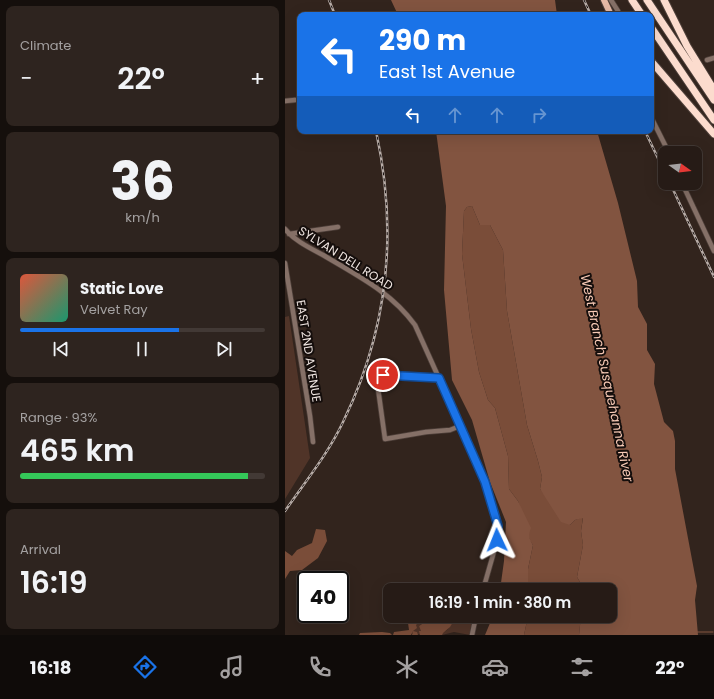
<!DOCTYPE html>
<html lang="en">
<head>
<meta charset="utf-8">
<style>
  body { margin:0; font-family:Poppins,sans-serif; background:#2e241f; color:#f1f3f6; height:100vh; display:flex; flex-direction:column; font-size:15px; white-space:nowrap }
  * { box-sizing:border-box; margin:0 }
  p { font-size:13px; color:#a4a1a1 }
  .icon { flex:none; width:22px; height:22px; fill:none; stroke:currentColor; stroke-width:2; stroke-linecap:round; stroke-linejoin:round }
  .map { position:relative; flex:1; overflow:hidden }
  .panel { display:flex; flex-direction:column; gap:6px; padding:6px; background:#150f0c; width:285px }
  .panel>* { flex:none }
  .hud { position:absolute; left:12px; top:12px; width:357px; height:122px; border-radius:8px; box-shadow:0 4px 16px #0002,0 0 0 1px #423935; background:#1a73e8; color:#fff; overflow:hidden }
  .needle { width:26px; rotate:104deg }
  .controls { position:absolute; left:373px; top:146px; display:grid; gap:8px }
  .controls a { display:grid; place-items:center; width:44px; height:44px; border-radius:8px; background:#261b16; box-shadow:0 4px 16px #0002,0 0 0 1px #423935; font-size:20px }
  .speed { position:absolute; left:12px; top:571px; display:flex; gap:8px; font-size:20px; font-weight:700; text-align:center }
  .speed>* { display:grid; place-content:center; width:52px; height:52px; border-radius:50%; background:#261b16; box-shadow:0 4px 16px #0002,0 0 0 1px #423935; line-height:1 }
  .speed .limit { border:2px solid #111; border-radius:6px; background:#fff; color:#111 }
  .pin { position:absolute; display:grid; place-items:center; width:34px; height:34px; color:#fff; margin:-17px; border:2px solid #fff; border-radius:50%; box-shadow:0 1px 4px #0007 }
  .me { position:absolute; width:44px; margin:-22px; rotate:358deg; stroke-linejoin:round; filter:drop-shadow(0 0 3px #0008) }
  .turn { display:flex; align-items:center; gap:14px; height:84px; padding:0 16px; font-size:18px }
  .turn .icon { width:52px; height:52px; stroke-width:2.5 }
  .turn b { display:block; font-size:28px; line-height:34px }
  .lanes { display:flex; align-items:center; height:38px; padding:0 16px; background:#0003; justify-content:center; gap:20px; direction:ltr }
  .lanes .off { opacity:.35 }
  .big { font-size:30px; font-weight:600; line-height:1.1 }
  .panel .widget { flex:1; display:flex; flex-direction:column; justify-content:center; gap:6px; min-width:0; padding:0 14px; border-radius:8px; background:#2e241f }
  .panel .dial { align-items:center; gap:0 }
  .dial b { font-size:52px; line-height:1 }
  .song { display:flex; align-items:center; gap:12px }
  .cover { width:48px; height:48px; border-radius:6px; background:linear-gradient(135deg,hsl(10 70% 55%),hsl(160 70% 35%)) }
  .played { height:4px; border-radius:2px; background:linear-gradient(90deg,#1a73e8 65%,#423935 65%) }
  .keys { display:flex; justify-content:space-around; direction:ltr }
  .heat { display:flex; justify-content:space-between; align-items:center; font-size:22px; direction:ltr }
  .charge { height:6px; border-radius:3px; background:linear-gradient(90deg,#34c759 93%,#423935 0) }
  .trip { position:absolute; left:98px; top:583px; width:234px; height:40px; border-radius:8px; background:#261b16; box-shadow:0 4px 16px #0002,0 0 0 1px #423935; font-weight:600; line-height:40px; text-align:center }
  .menu { display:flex; height:64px; justify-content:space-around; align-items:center; background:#0f0b09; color:#a4a1a1 }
  .menu .icon { width:28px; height:28px }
  .menu .current { color:#1a73e8 }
  .menu b { font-size:18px; color:#f1f3f6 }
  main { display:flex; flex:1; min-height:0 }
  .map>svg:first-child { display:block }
</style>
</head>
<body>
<main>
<section class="panel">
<div class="widget"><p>Climate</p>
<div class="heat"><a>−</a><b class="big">22°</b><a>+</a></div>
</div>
<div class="widget dial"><b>36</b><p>km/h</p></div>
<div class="widget">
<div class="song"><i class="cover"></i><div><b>Static Love</b><p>Velvet Ray</p></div></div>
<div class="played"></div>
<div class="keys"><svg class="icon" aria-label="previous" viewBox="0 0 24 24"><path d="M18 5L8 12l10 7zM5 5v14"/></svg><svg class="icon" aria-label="pause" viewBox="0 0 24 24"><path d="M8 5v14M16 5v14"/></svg><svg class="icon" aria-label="next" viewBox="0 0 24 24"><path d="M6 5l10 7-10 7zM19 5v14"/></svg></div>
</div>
<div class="widget"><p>Range · 93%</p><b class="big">465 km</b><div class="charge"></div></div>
<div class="widget"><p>Arrival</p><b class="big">16:19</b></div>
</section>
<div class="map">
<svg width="429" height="635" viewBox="0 0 429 635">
  <rect width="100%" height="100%" fill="#32241d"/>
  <path fill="#503428" d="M4 316 25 458 0 499V317Z
    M130 616H134L135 619 137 621V624L134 626 136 629V635L127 633 126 635 132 622V617Z
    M168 616 187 617 185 635 169 632 157 635V633L162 630 170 619Z"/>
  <path fill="#7a4d39" d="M187 206 195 225H205L218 250 222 311 242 425 253 461 257 477 255 489 285 525 290 520 298 517 296 531 298 545 292 577 298 587V590H243V569L248 545 245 541 233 501 224 489 223 456 210 408 203 400 194 372 186 329 177 254 179 211 182 207Z
    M31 529 40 530 42 541 33 558 17 570 5 571 0 579V551L7 556 12 550 27 543Z
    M122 616C131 616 130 615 133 623L131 625 132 628 128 631 132 632 133 635H127L128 631 126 635H108L109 632 124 630Z
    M134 616H167L170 619 165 627 158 633 157 635H135L134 631H136L134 626 137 624V621Z
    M243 616H296L294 635H239Z
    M97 632 105 633 107 635H74L75 633Z"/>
  <path fill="#825440" d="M106 0H270L272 15H113Z
    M151 131H312L333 203 352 281 353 307 362 324V350L370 364 369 384 379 422 388 431 390 441V469L412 586 410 600 413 635H294L296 616H325V590H298V587L292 577 298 545 296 531 298 518 290 520 285 525 276 522 255 489 257 477 253 461 242 425 222 311 218 250 205 225H195L187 206 182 207 179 211 177 254 186 329 194 372 203 400 210 408 223 456 224 489 233 501 246 528C243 535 244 539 248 545L243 569V590H215L219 561 221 522 205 482 187 420 167 380 159 290 161 206Z
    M208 616H243L239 635H200Z"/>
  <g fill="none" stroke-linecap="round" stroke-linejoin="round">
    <path stroke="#825440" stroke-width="1" d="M412 632H428"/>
    <defs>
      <path id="minor" d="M326 0 333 11 334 15
        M422 60 429 58
        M0 101 10 100
        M366 117 384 153
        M397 183 429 251
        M0 229C10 241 25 248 38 255 73 276 106 292 130 325L193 465 210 514 213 526 212 541 198 590
        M4 234 53 227
        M0 263 25 416 28 442
        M154 378 98 375 93 378 92 381 100 439 141 432 165 430 175 426
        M187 635 191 616"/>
      <path id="major" d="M319 0 326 15"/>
      <path id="highway" d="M347 0 357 15
        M362 0 429 100
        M379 0 402 46 429 90
        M366 27 429 120
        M366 61 429 134"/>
    </defs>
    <use href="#minor" stroke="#4d3f39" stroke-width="6"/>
    <use href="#major" stroke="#4d3f39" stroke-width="8"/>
    <use href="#highway" stroke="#4d3f39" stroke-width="9"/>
    <use href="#minor" stroke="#857067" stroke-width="4.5"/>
    <use href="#major" stroke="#e5b9a6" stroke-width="6"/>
    <use href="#highway" stroke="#fcdcce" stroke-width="7"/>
    <defs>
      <path id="rail" d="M44 0 50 15
        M299 0 306 15
        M360 131 380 173
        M385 183 429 277
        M0 511C20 482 43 454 58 422 103 330 113 231 91 131"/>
    </defs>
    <use href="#rail" stroke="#b8ada8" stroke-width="2.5"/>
    <use href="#rail" stroke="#150e0c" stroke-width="1" stroke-dasharray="3" stroke-linecap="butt"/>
  </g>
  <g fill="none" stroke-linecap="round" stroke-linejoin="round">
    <defs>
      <path id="route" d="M98 375 154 378 200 482 213 526 212 540"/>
    </defs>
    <use href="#route" stroke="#114b97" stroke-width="10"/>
    <use href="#route" stroke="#1a73e8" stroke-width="7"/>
  </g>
  <g text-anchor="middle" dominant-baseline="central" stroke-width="4" stroke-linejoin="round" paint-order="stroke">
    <g font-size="12" fill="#f0e6e2" stroke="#150e0c">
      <text transform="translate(61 258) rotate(32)">SYLVAN DELL ROAD</text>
      <text transform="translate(24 351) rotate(81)">EAST 2ND AVENUE</text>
    </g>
    <g font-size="13" font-style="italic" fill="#f7c9b5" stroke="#150e0c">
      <text transform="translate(322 378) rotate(78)">West Branch Susquehanna River</text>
    </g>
  </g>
</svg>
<div class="controls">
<a><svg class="needle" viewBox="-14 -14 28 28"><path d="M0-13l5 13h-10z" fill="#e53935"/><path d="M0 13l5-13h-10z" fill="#a4a1a1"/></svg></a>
</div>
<div class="speed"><div class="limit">40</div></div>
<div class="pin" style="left:98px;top:375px;background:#d93025"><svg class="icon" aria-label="arrive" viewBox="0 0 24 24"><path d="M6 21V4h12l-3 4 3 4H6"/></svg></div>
<svg class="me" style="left:212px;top:540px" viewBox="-20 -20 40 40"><path d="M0-17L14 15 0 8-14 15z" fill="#1a73e8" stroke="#fff" stroke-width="4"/></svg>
<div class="trip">16:19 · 1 min · 380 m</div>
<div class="hud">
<div class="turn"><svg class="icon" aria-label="left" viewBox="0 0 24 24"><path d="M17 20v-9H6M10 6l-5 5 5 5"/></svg><div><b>290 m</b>East 1st Avenue</div></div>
<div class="lanes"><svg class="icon" aria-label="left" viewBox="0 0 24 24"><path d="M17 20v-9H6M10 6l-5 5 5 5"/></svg><svg class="icon off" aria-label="ahead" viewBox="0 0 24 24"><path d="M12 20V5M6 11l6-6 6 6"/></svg><svg class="icon off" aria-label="ahead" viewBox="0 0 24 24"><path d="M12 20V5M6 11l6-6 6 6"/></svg><svg class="icon off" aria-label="right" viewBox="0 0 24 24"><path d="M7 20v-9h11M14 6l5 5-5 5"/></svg></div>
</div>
</div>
</main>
<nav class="menu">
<b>16:18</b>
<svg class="icon current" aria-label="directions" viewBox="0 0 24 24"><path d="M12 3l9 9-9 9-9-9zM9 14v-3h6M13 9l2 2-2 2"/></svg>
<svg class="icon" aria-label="music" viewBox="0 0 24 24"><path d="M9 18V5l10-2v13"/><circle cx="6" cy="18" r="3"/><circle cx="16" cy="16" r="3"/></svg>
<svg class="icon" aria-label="phone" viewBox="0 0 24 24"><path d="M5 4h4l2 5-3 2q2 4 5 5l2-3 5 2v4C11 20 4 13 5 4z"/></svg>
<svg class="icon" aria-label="climate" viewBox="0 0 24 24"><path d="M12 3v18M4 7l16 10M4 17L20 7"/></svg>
<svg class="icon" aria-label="car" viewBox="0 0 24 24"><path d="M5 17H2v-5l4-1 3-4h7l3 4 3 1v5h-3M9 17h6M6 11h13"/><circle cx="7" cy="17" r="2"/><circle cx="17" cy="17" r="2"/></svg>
<svg class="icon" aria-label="filters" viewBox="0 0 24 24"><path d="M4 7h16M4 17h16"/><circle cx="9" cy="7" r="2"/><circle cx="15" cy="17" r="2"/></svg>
<b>22°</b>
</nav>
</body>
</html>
